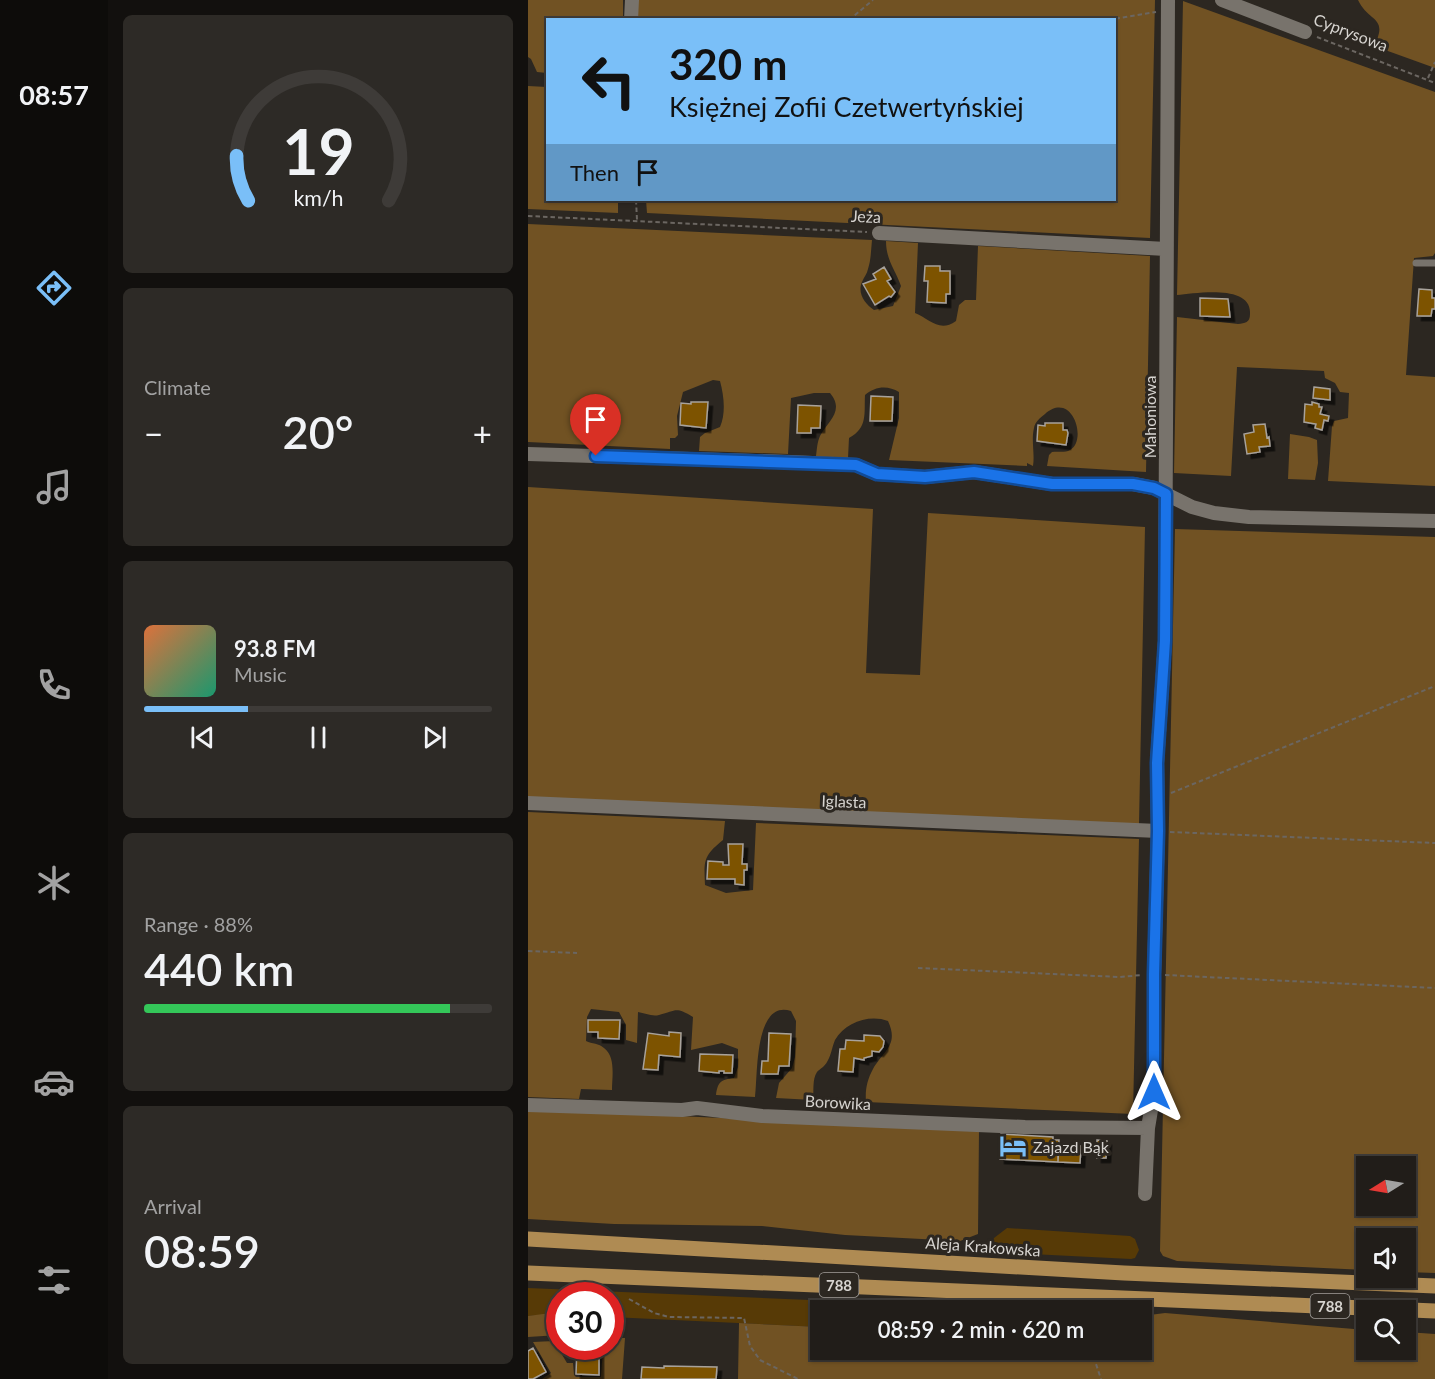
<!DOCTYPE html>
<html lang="en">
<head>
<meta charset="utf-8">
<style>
  body { margin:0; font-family:Lato,sans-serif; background:#2d2a26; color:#f1f3f6; height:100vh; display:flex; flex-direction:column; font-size:22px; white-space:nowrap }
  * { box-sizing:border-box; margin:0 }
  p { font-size:20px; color:#a2a2a2 }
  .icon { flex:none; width:33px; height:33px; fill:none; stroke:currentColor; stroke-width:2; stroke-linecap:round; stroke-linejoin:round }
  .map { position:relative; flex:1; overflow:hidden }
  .drawer { display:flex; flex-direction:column; gap:15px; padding:15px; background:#12100e; width:420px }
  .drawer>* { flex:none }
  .guide { position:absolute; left:18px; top:18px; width:570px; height:183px; border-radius:0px; box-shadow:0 2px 4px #0004,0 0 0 2px #3e3b38; background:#7abff8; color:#111; overflow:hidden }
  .needle { width:39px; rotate:259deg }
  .fabs { position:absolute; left:828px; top:1156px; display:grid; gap:12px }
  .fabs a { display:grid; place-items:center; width:60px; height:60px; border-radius:0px; background:#211d19; box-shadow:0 2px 4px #0004,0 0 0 2px #3e3b38; font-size:30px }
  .speed { position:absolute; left:18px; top:1282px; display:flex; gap:12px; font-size:30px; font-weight:700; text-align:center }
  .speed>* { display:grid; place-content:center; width:78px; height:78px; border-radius:50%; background:#211d19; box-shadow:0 2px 4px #0004,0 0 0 2px #3e3b38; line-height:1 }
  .speed .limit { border:9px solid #d22; background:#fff; color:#111 }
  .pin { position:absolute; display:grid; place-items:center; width:51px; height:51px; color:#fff; margin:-62px -26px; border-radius:50% 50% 50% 0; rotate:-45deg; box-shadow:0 0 6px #0007 }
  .pin .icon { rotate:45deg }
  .me { position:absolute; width:66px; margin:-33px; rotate:0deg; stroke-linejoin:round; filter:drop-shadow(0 0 4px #0008) }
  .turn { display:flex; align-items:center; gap:21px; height:126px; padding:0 24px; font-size:27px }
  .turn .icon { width:78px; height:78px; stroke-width:2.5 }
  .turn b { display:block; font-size:42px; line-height:51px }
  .then { display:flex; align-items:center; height:57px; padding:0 24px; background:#0003; gap:12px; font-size:22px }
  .big { font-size:45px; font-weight:600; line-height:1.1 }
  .drawer .card { flex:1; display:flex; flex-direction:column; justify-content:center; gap:9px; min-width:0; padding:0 21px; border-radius:9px; background:#2d2a26 }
  .drawer .dial { align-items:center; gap:0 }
  .dial svg { height:156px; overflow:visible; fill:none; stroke:#3e3b38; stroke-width:7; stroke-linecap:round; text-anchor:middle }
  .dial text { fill:#f1f3f6; stroke:none }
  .song { display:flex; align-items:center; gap:18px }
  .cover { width:72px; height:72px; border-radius:9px; background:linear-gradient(135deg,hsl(20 70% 55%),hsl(160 70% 35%)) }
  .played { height:6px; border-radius:3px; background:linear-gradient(90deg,#7abff8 30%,#3e3b38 30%) }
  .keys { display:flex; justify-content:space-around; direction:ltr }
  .heat { display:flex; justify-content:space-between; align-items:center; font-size:33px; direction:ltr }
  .charge { height:9px; border-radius:4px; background:linear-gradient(90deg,#34c759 88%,#3e3b38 0) }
  .trip { position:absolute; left:282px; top:1300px; width:342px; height:60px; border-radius:0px; background:#211d19; box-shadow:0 2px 4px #0004,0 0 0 2px #3e3b38; font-weight:600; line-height:60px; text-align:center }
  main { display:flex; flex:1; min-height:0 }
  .menu { display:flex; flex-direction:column; width:108px; justify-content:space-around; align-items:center; background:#0d0c0a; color:#a2a2a2 }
  .menu .icon { width:42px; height:42px }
  .menu .active { color:#7abff8 }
  .menu b { font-size:27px; color:#f1f3f6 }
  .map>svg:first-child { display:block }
</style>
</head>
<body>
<main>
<nav class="menu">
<b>08:57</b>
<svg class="icon active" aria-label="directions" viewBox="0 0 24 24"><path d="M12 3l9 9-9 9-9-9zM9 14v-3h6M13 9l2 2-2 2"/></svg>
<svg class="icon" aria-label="music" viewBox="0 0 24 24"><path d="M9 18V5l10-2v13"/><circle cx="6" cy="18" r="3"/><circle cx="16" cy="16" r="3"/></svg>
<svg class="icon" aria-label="phone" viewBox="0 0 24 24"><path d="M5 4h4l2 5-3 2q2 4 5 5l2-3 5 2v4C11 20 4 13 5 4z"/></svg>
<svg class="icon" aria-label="climate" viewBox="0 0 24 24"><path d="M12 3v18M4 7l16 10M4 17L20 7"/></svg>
<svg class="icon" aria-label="car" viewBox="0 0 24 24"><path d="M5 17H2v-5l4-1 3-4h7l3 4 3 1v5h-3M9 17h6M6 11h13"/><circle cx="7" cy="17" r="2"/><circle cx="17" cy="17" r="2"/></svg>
<svg class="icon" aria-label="filters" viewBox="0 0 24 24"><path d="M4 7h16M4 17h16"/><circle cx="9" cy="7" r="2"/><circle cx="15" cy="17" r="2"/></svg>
</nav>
<section class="drawer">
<div class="card dial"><svg viewBox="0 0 100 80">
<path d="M14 69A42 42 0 1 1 86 69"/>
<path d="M14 69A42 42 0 0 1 8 46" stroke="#7abff8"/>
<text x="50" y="56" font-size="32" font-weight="700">19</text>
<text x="50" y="72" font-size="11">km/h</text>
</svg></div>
<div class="card"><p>Climate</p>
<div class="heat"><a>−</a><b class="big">20°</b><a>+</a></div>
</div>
<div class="card">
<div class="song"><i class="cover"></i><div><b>93.8 FM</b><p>Music</p></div></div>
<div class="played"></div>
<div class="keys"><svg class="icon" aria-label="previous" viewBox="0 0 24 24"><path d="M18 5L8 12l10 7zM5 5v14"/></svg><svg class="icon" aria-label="pause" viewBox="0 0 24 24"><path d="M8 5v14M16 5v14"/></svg><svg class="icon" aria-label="next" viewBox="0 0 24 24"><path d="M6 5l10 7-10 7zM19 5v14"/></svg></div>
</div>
<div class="card"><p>Range · 88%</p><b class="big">440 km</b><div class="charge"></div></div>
<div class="card"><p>Arrival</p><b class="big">08:59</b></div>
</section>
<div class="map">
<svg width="907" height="1379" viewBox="0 0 907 1379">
  <defs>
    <filter id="shadow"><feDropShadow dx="4.5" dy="4.5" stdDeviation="0" flood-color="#0009"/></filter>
  </defs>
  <rect width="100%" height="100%" fill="#2c2721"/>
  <path fill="#573a06" d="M479 1228 602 1236 607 1239 611 1250 607 1258 603 1259 461 1252 466 1238Z
    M0 1288 544 1311H292V1327L83 1317 82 1296H32L31 1314 0 1316Z"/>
  <path fill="#715223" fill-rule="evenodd" d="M0 0H95V19L20 20 19 73 9 72 3 59 0 57Z
    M110 0H627L622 238 119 213 118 200H586V20H110Z
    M830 0H907V68L846 46C861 16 841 23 830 0Z
    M655 1 907 92V253L905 256 886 258 878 375 907 377V486L800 481 804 426 806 421 820 418 821 393 812 392 807 383 797 378 796 371 709 367 703 476 646 473 649 317 710 324C717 323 722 323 722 314 724 284 669 293 649 295Z
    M0 86 19 87 20 200H90V213L0 209Z
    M0 224 344 240C343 250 343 260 340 269 339 274 336 277 334 282 329 293 337 304 346 310L365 306 373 286C367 269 358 260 358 241L390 243 387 313C402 319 411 333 428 321L431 305 437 300H448L450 246 622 256 618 472 519 466 521 455 524 452C530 451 537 453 542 450 560 440 544 390 517 414 512 418 507 422 506 428 503 440 507 454 505 466L499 463V466L361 460 371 418V392C360 385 347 386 337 395 336 413 340 428 321 438L320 458 288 456C289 449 289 443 292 436 300 421 317 411 302 393H286L263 398 260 454 171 451 172 437 177 433 192 427C198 413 196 396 192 381L185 380 155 392 149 416 150 435 147 438H142V449L0 442Z
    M762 434 781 437 789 440 790 463 787 480 760 479Z
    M0 487 345 509 338 673 392 675 400 513 617 527 611 824 0 797Z
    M647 529 907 537V1273L878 1272V1239H838V1270L649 1261 635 1256 632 1251ZM838 1167H878V1206H838Z
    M0 812 197 821 195 840C175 856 176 861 177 885L198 893 225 890 228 823 611 839 605 1114 338 1102C337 1090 339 1080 345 1069 356 1050 371 1045 360 1021 342 1014 317 1022 307 1040 304 1047 303 1056 299 1062 297 1066 292 1069 289 1072 284 1079 286 1092 285 1100L248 1098 251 1083 264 1068 267 1057 268 1021 263 1011C226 999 230 1076 227 1097L188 1095C190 1081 193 1080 206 1078L210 1067V1049L194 1043 163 1050 165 1017C147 1006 148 1011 131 1015 124 1017 117 1013 110 1012L109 1043 98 1040V1025L91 1012 63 1009 59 1017 58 1041C64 1044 71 1043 76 1048 88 1057 84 1077 84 1090L53 1089 51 1099 0 1097Z
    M0 1109 451 1130 450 1234 432 1241 317 1235 234 1226 86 1224 0 1219Z
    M637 1313 838 1330V1350H878V1332L907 1334V1379H210L211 1323 292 1327V1350H614V1316Z
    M15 1314H31V1335L0 1337V1316Z
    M83 1338H97L94 1379H14L23 1373 5 1342 26 1341 39 1363H45L46 1375 48 1377H73L75 1347H82Z"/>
  <path fill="#7d5300" stroke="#a8a29b" stroke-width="1.5" filter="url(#shadow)" d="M397 266H412V271H422V294H418V303L399 302 400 281H396Z
    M356 267 363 279 359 281 367 292 363 297 361 296 347 305 335 284 348 279 345 274Z
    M891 289 904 290V298H907V309H904L903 316H889Z
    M672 298 700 299 702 317 672 316Z
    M786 387 802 389V400L785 398Z
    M343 396 365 397 364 421H342Z
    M163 402H180L178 428 152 425 153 403 163 404Z
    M784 402 791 404V407H794L792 414 801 416 800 421 796 420 794 430 787 428 788 424 776 422 777 404 784 405Z
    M270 405 293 406 292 428H283V433H269Z
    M517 423H535V430H539L540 433 538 445 509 441 510 425 517 426Z
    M737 424 739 438 741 437 742 446 731 447 732 452 719 454 716 434 726 432 725 425Z
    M200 844H215L214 864H219V870H216V885L207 884V879H179L180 861 195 862V865H201Z
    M60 1020H92L91 1039 70 1038V1032H60Z
    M141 1032 153 1033 152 1057 131 1055 130 1070 115 1069 120 1033 141 1036Z
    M241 1033 263 1034 261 1066H251L250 1074H233L234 1061H240Z
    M336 1035 352 1036 356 1041 355 1047 351 1052 344 1051V1056L336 1058V1060L326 1058 325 1072 310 1071 312 1049H317L318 1040 336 1041Z
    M172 1054 205 1055 204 1073H196V1071H191V1073L171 1071Z
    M473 1134 525 1137V1140H531L530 1162 472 1159Z
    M569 1140 579 1141 578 1158H569Z
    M530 1145 553 1146 552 1163 530 1162Z
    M49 1347H71V1375L48 1374Z
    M5 1348 18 1372 5 1379H0V1351Z
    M136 1366 189 1367 188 1379H113L114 1367 136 1368Z"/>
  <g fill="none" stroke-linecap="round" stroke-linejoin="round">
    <path stroke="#6b6661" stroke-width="2" stroke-dasharray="4.5 3" stroke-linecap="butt" d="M321 20 345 0
      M580 20 628 12
      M789 37 907 83
      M900 78 907 62
      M108 200 109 220
      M0 216 339 232
      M643 793 907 686
      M642 832 907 843
      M0 951 49 953
      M390 968 592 977 614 975
      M637 975 907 988
      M101 1299 126 1313 141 1317 216 1318 222 1346 232 1360 270 1379
      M567 1350 565 1355 573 1379"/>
    <path stroke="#78736c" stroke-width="7" d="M888 263H907"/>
    <path stroke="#78736c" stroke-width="14" d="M694 0 777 32
      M103 20 104 0
      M351 233 638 249
      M0 454 263 462 328 465 349 474 397 477 446 472 524 484H605L626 488 664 507 686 513 721 517 907 521
      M0 803 630 831
      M0 1105 154 1110 169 1108 234 1116 497 1127 620 1128
      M617 1194 620 1128 626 1092V974L630 831 629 763 637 641 640 0"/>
    <path stroke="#af8b53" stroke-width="15" d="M0 1239 596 1273 907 1286
      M0 1273 907 1311"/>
  </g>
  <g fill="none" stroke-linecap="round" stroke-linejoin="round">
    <defs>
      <path id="route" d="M68 456 328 465 349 474 397 477 446 472 524 484H605L626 488 638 494 637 641 629 763 630 831 626 974V1092"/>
    </defs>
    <use href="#route" stroke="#114b97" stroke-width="15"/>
    <use href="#route" stroke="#1a73e8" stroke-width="10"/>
  </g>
  <defs>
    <symbol id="hotel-bare" viewBox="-9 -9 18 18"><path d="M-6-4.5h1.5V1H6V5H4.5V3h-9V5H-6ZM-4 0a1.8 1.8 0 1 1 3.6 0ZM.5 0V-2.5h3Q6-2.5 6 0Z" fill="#7abff8" stroke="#2c2721" stroke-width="2.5" paint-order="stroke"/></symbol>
  </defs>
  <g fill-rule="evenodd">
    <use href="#hotel-bare" x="466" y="1127" width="38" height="38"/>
  </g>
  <g text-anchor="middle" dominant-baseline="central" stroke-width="6" stroke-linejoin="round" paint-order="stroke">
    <g fill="#2c2721" stroke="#a4a09c" stroke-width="1.5">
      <rect x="291.5" y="1273" width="39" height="24" rx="4.5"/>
      <rect x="782.5" y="1294" width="39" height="24" rx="4.5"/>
    </g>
    <g font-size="15" font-weight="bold" fill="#d7d4d0">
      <text x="311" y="1285">788</text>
      <text x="802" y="1306">788</text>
    </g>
    <g font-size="16" fill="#d7d4d0" stroke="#2c2721">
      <text transform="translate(823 32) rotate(21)">Cyprysowa</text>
      <text transform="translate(338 216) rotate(3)">Jeża</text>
      <text transform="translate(621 417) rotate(-90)">Mahoniowa</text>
      <text transform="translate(316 801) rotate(2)">Iglasta</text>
      <text transform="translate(310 1102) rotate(3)">Borowika</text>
      <text transform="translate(455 1246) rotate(4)">Aleja Krakowska</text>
    </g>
    <g font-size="16" fill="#d7d4d0" stroke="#2c2721" text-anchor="start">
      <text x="505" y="1146">Zajazd Bąk</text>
    </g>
  </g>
</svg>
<div class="fabs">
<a><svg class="needle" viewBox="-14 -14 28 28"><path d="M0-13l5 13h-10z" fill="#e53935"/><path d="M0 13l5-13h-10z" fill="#a2a2a2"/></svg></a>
<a><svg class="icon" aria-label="sound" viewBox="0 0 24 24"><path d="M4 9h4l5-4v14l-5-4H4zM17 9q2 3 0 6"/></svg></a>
<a><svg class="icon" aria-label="search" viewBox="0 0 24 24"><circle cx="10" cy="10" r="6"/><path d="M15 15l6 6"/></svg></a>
</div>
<div class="speed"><div class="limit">30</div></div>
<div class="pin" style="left:68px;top:456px;background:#d93025"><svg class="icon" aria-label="arrive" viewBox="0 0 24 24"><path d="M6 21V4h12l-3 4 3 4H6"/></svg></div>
<svg class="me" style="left:626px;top:1092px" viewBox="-20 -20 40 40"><path d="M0-17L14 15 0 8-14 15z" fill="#1a73e8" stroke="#fff" stroke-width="4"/></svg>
<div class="trip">08:59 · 2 min · 620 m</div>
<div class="guide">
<div class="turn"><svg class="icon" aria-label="left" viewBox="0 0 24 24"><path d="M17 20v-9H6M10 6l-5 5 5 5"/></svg><div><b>320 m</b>Księżnej Zofii Czetwertyńskiej</div></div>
<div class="then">Then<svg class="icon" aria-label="arrive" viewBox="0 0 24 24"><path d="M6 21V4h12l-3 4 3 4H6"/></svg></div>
</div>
</div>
</main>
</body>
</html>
